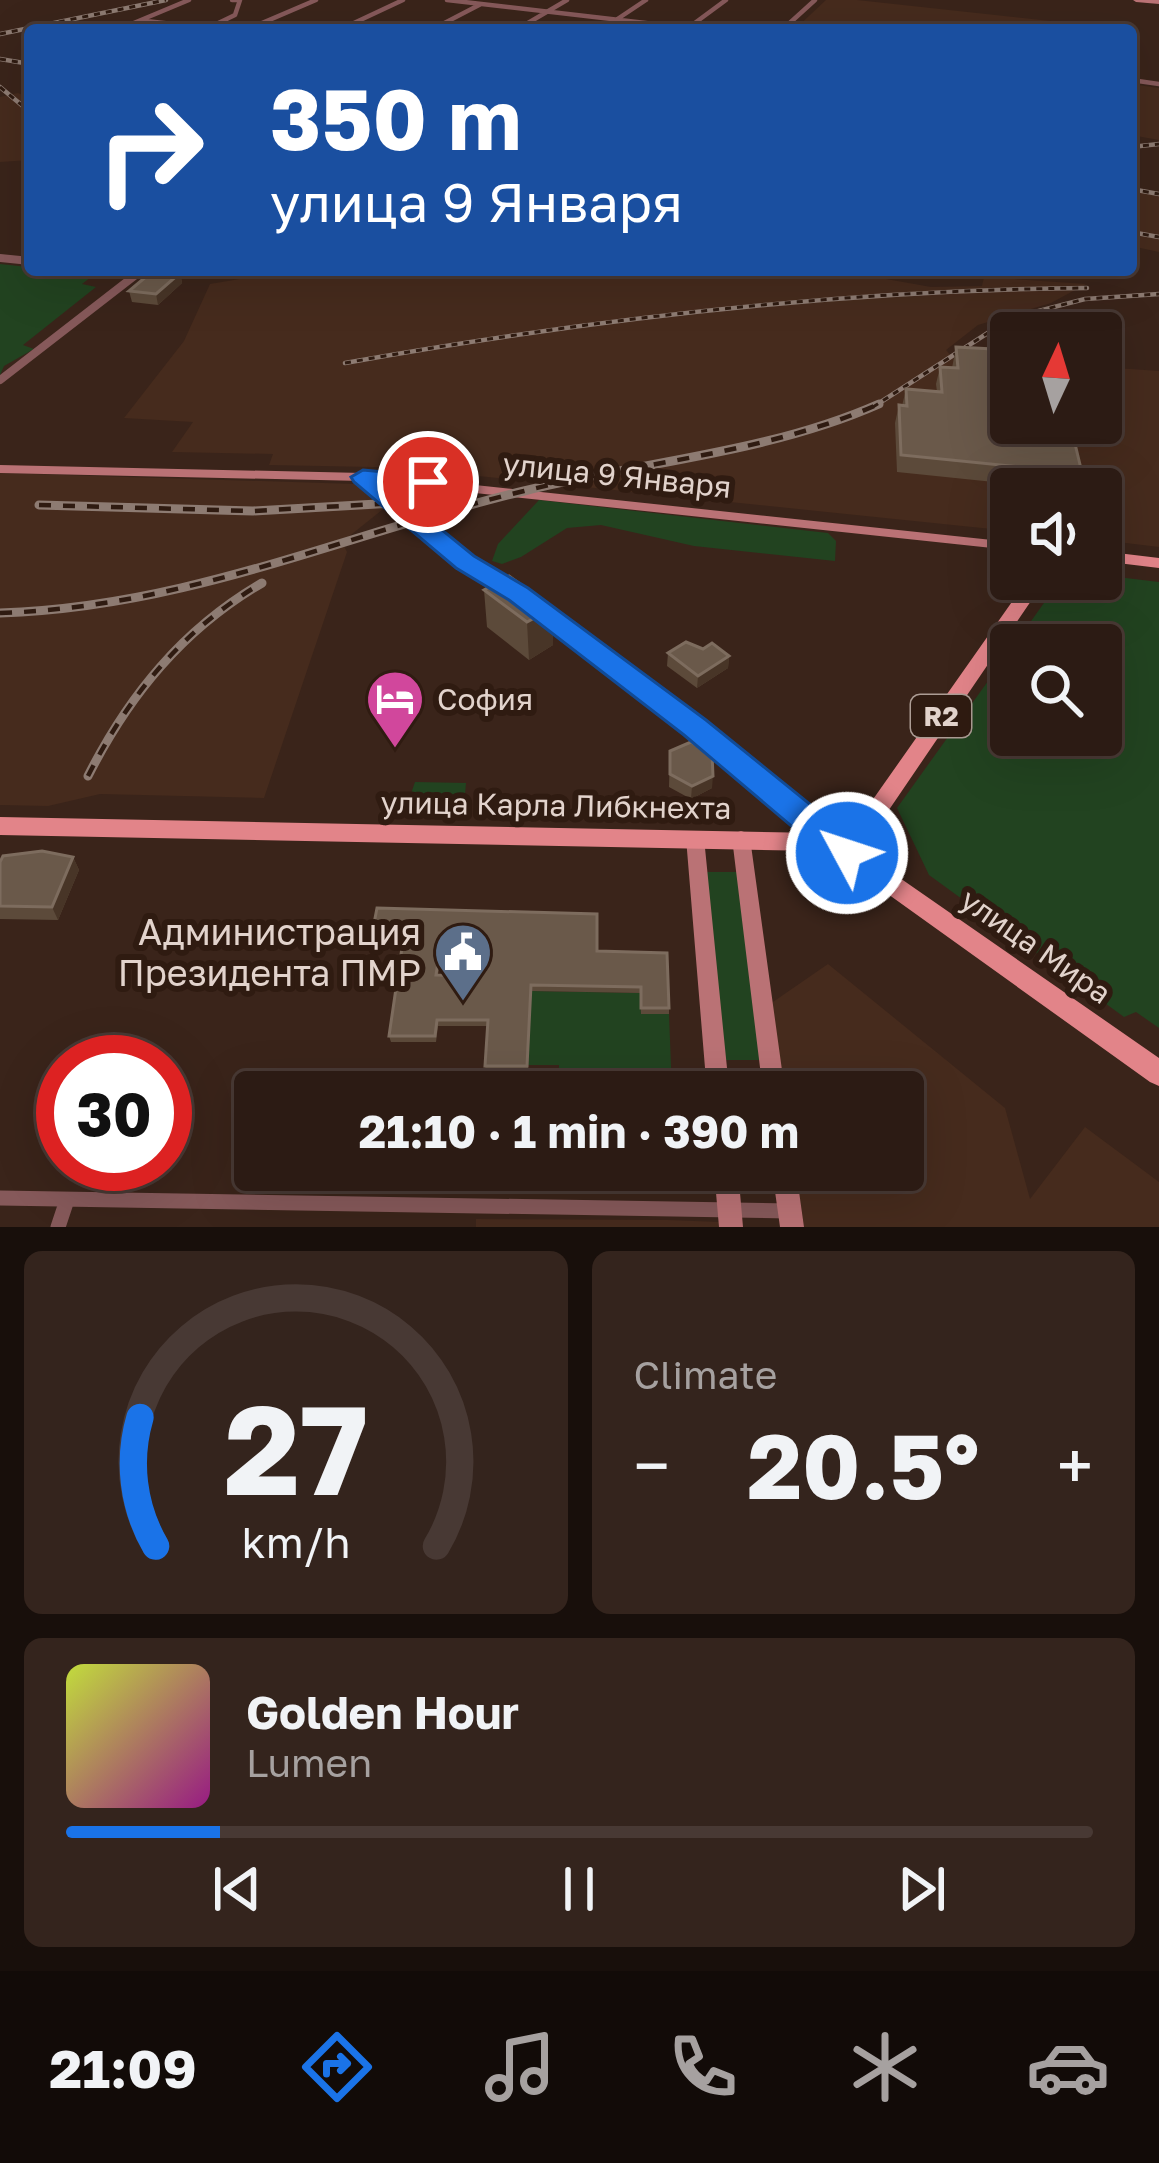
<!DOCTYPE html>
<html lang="en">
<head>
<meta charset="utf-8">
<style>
  body { margin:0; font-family:"Golos Text",sans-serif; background:#34241d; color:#f1f3f6; height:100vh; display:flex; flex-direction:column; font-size:45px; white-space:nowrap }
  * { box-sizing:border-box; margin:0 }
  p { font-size:39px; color:#a6a1a0 }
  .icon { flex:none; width:66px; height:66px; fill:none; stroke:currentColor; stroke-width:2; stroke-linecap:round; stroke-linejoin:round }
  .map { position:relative; height:1227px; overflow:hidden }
  .drawer { display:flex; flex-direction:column; gap:24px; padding:24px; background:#180f0b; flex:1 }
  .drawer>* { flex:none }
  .top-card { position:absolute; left:24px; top:24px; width:1113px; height:252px; border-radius:12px; box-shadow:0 12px 48px #0002,0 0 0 3px #483934; background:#1a4fa0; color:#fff; overflow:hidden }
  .needle { width:78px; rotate:4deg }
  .controls { position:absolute; left:990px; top:312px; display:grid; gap:24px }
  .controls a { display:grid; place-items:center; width:132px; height:132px; border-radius:12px; background:#2c1b14; box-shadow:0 12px 48px #0002,0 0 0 3px #483934; font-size:60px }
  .speed { position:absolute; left:36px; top:1035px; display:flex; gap:24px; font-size:60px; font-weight:700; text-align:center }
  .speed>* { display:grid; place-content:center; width:156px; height:156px; border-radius:50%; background:#2c1b14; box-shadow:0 12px 48px #0002,0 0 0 3px #483934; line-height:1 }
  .speed .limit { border:18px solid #d22; background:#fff; color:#111 }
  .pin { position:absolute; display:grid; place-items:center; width:102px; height:102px; color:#fff; margin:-51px; border:6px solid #fff; border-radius:50%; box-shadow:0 3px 12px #0007 }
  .me { position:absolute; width:132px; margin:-66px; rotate:310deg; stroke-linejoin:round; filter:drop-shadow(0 0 9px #0008) }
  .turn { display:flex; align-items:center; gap:42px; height:252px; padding:0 48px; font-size:54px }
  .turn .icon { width:156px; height:156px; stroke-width:2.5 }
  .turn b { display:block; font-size:84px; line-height:102px }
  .big { font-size:90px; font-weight:700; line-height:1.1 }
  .drawer .widget { flex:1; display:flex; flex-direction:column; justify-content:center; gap:18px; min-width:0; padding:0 42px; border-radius:18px; background:#34241d }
  .drawer .dial { align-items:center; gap:0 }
  .dial svg { height:312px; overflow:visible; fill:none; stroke:#483934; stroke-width:7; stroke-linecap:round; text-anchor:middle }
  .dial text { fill:#f1f3f6; stroke:none }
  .song { display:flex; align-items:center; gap:36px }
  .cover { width:144px; height:144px; border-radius:18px; background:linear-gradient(135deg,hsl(70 70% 55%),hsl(310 70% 35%)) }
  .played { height:12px; border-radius:6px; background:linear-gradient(90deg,#1a73e8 15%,#483934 15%) }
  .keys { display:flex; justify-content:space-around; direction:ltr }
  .heat { display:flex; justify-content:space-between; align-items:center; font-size:66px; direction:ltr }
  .drawer .tiles { flex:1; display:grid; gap:24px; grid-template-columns:1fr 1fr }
  .widget:last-child { grid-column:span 2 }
  .trip { position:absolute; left:234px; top:1071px; width:690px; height:120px; border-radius:12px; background:#2c1b14; box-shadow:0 12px 48px #0002,0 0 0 3px #483934; font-weight:700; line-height:120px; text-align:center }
  .tabs { display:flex; height:192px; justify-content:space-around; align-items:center; background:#120b08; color:#a6a1a0 }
  .tabs .icon { width:84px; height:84px }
  .tabs .current { color:#1a73e8 }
  .tabs b { font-size:54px; color:#f1f3f6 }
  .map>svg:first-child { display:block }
</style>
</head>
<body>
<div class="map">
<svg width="1159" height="1227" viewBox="0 0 1159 1227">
  <rect width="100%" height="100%" fill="#3a241a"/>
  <path fill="#462b1d" d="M826 0H857L1078 24 1076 30H794Z
    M1131 84 1159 88V140L1131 135Z
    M18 93 30 98V160L0 162V97Z
    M1131 188 1159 195V252L1131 246Z
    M292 270H864L876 272 875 277 931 287 982 286 984 277 1086 284 1051 303 978 325 946 350 1011 423H1101V367L1159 371V547L1101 540V489H1011V531L478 476 476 469 269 465 273 454 172 452 193 422 124 418 184 341 210 284Z
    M0 473 355 484 387 506 342 542 347 552 264 798 100 794 48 806 0 805Z
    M828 964 1005 1108 1030 1199 1085 1127 1159 1182V1227H804L796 1170H903V1092H784L770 1004Z
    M476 1219 668 1220 721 1222 722 1227H476Z"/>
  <path fill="#224320" d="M0 264 95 274 82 284 96 287 23 345 34 349 4 366 0 375Z
    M539 500 828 533 836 541 835 561 694 546 601 525 567 528 521 557 502 564 492 561 498 544Z
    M1101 575 1159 582V1028L1136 1012 1124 1017 929 875 897 808 1011 649V735H1101V645H1014L1061 579Z
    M415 782 466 783 464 806 407 805Z
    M704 872H737L760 1060H722Z
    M531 991 640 993 641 1014H669L672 1092H558L559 1065H528Z"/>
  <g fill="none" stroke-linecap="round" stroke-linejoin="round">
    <path stroke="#86595a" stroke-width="4.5" d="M447 0 706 30
      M146 21 208 28
      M688 28 726 0
      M117 30 189 0
      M216 30 208 28 235 15 240 0H232
      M246 30 316 0
      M339 30 403 0
      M431 30 481 4
      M516 30 567 0
      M601 30 646 0
      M782 30 815 0
      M1131 80 1159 84"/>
    <path stroke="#86595a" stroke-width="8" d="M0 258 30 261
      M119 270 138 272
      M0 380 142 270"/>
    <path stroke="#86595a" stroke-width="9" d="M363 477 413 523 509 588
      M544 613 552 619"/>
    <path stroke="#86595a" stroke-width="12" d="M548 616 835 843"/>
    <path stroke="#86595a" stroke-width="15" d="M0 1198 789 1211
      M58 1227 67 1200"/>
    <path fill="#ba7275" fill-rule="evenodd" d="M1133 0H1159V4L1136 2Z
      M0 465 363 473 1011 542V550L363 481 0 473Z
      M695 831 701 833 704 838 729 1088 730 1084C741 1080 749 1080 760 1084L763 1092 732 838 735 833 741 831 747 833 750 838 785 1092H707L686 838 689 833Z
      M714 1170H738L743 1227H719Z
      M772 1170H796L804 1227H780Z"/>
    <path fill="#e28489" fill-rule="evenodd" d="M1101 551 1159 558V568L1101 561Z
      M1028 579H1046L861 851 1159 1058V1086L1150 1082 839 859 818 851 0 835V817L819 833 843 842Z"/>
    <defs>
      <path id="rail-far1" d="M0 34 166 0
        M0 59 30 64
        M0 87 30 112
        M1131 147 1159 144
        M1131 189 1159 194
        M1131 232 1159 237
        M345 363C591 319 837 290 1087 288
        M873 407 1011 318 1085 299 1159 294"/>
      <path id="rail" d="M39 505 253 511 448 500
        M0 613C189 607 344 534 524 491 641 462 768 453 879 404
        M88 776C129 695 183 629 262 583"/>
    </defs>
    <use href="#rail-far1" stroke="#8d7b72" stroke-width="4.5"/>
    <use href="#rail" stroke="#8d7b72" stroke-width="9"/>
    <use href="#rail-far1" stroke="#2f1b11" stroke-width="3" stroke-dasharray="6" stroke-linecap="butt"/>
    <use href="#rail" stroke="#2f1b11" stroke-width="4.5" stroke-dasharray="12" stroke-linecap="butt"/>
  </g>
  <path fill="#5c4a3a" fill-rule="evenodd" d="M176 272 180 273 182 283 158 305 132 302 129 291Z
    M956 347 1082 473 1076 489H1060L897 472 895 423 899 405 902 406 906 389 937 392 936 384 940 367 952 368Z
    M484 590 553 608V645L529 660 487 627Z
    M703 649 729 656 728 668 697 688 667 666 668 653Z
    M670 751 712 788 691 799 669 787Z
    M73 857 79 870 58 920 0 919V862Z
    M377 908 597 951 669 1008V1014H641L640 993 531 991 528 1072H485L488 1026H438L436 1042H391L389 1036 403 940H374L372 934ZM441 955 478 956 476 976 438 975Z"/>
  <path fill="#483527" d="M172 270H176L177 275 180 273 182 283 158 305 156 294Z
    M553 608V645L529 660 527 622Z
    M729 656 728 668 697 688 698 676Z
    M713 776 712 788 691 799 692 786Z
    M73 857 79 870 58 920 52 907Z"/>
  <path fill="#6a594a" stroke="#7d6c5e" stroke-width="3" fill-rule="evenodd" d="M154 270H172L171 272 180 273 156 294 129 291Z
    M956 347 1011 350V423H1070L1082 473 901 455 899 405 907 406 906 389 942 392 940 367 958 368Z
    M509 576 553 608 527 622 484 590Z
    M686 642 703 649 712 643 729 656 698 676 668 653Z
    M691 742 712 754 713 776 692 786 670 774V751Z
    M42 851 73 857 52 907 0 906V862L3 856Z
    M377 908 597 914V951L667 953 669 1008H641V987L531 985 527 1066H485L488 1020H437L435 1036H389L404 934H372ZM440 949 479 950 476 976 436 975Z"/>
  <path fill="#1a73e8" stroke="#114b97" stroke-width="3" d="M363 470 437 477 440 482 428 489 388 486 474 556 528 588 706 720 859 844 864 853 859 863H835L684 735 509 600 456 568 354 482 351 477Z"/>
  <defs>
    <symbol id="hotel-pin" viewBox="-11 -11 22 30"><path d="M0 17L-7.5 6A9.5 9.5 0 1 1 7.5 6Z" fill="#d1479c" stroke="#2f1b11"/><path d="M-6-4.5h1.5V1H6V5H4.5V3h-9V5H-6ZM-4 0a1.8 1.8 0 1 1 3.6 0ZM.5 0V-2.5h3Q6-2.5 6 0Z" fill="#fff"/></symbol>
    <symbol id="civic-pin" viewBox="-11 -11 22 30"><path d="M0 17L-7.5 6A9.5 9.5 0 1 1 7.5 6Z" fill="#5c6f8a" stroke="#2f1b11"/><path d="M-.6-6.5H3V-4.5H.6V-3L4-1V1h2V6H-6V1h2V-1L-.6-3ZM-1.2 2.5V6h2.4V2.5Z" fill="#fff"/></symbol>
  </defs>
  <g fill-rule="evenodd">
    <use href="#hotel-pin" x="362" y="666" width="66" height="90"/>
    <use href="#civic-pin" x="430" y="919" width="66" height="90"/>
  </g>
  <g text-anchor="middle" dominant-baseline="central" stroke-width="12" stroke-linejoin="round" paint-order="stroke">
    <rect fill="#2f1b11" stroke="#ac9c94" stroke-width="3" x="911" y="695" width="60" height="42" rx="9"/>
    <g font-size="27" font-weight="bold" fill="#e2d3cc">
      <text x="941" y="716">R2</text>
    </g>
    <g font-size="30" fill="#e2d3cc" stroke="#2f1b11">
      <text transform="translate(617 475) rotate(6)">улица 9 Января</text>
      <text transform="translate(556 805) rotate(1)">улица Карла Либкнехта</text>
      <text transform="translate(1036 946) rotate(35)">улица Мира</text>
    </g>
    <g font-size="30" fill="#e2d3cc" stroke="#2f1b11" text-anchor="start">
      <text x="437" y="699">София</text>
    </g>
    <g font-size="36" fill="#e2d3cc" stroke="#2f1b11" text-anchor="end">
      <text x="421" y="931">Администрация<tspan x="421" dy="41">Президента ПМР</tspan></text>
    </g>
  </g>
</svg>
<div class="controls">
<a><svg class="needle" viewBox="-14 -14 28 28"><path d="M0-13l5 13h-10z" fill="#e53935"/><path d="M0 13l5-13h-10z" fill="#a6a1a0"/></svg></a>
<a><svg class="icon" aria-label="sound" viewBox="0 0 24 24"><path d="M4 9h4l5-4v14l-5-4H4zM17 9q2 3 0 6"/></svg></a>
<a><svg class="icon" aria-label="search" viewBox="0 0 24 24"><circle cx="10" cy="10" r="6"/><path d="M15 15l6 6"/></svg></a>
</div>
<div class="speed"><div class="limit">30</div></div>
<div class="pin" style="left:428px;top:482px;background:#d93025"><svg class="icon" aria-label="arrive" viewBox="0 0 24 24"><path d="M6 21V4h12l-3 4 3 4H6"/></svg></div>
<svg class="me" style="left:847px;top:853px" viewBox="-20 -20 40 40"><circle r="17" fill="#1a73e8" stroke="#fff" stroke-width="3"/><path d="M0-11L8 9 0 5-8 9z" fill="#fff"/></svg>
<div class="trip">21:10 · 1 min · 390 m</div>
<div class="top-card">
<div class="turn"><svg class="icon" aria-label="right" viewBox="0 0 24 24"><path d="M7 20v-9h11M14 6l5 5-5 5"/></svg><div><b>350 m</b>улица 9 Января</div></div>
</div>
</div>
<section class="drawer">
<div class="tiles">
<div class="widget dial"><svg viewBox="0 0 100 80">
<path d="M14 69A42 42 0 1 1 86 69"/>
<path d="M14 69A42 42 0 0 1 10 36" stroke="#1a73e8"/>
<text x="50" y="56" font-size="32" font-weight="700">27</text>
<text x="50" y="72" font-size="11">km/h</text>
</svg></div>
<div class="widget"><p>Climate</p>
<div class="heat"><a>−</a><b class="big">20.5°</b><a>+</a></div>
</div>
<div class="widget">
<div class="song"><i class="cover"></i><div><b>Golden Hour</b><p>Lumen</p></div></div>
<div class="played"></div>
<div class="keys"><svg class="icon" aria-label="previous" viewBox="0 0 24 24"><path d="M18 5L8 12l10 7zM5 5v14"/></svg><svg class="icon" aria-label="pause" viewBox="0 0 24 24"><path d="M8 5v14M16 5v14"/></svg><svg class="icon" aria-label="next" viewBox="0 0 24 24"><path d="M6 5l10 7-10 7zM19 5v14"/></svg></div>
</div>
</div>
</section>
<nav class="tabs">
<b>21:09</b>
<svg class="icon current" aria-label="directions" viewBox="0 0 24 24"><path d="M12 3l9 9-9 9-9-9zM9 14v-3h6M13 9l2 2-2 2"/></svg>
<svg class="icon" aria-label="music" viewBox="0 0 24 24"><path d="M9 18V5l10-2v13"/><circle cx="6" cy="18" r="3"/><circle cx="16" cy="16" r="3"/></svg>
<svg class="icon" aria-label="phone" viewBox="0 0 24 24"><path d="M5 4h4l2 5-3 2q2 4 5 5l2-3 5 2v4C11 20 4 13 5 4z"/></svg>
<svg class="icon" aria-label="climate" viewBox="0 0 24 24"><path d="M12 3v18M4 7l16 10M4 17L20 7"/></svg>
<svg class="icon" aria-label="car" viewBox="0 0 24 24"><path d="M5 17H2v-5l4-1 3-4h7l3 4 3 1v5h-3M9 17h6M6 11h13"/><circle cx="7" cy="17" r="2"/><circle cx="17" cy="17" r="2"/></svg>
</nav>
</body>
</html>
